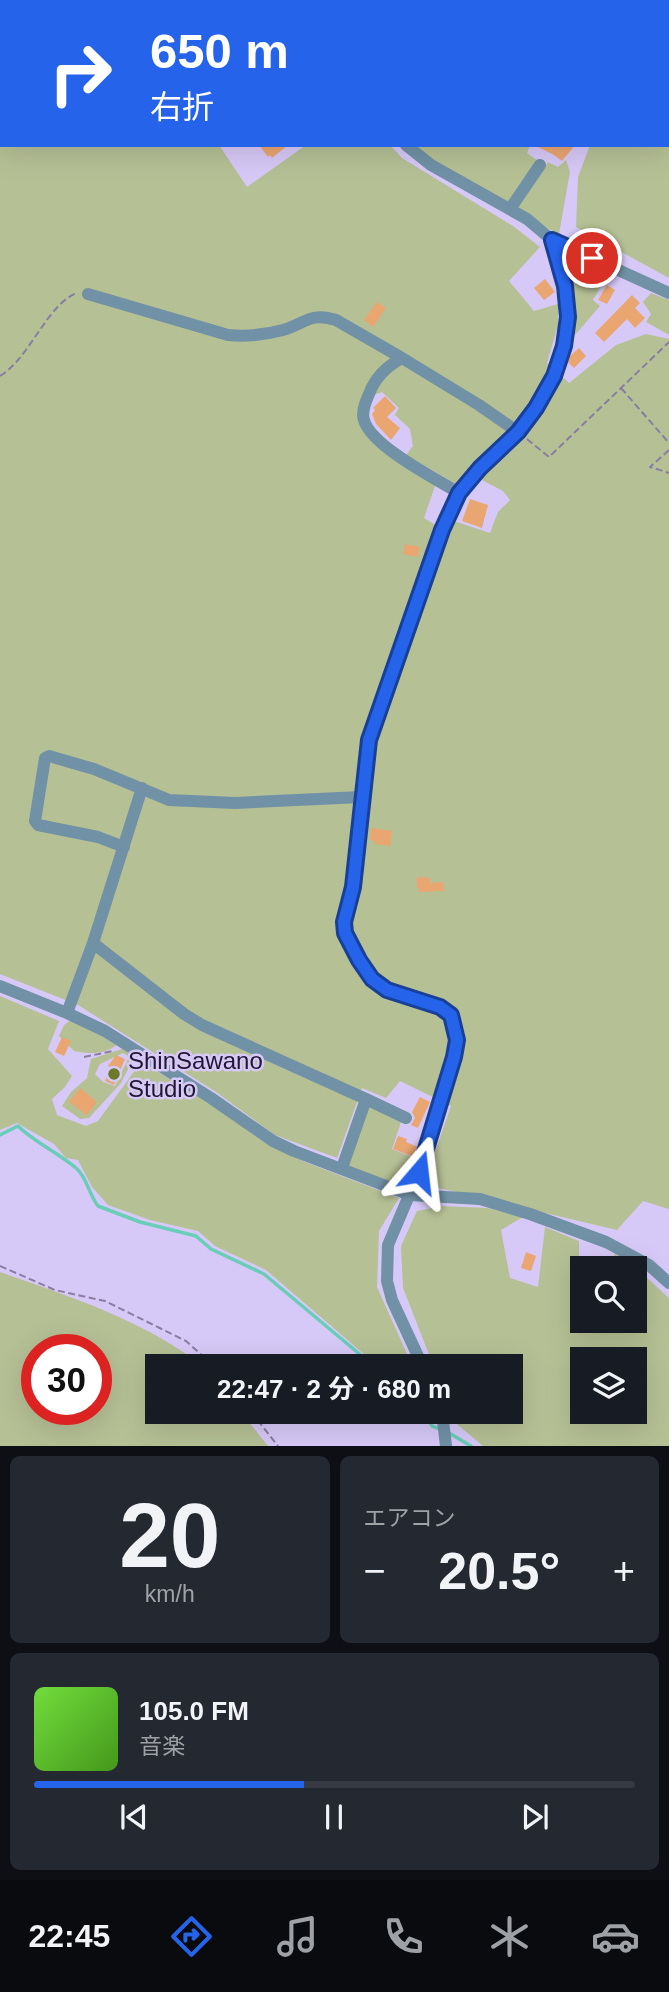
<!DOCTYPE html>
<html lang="ja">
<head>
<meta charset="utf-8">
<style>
  body { margin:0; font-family:Arial,"Noto Sans JP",sans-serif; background:#242831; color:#f1f3f6; height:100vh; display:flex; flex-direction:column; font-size:26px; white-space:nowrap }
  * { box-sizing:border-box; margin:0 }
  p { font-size:23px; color:#9ea1a6 }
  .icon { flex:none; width:38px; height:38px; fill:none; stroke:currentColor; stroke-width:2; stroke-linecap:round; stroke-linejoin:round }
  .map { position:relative; height:1446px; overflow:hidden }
  .panel { display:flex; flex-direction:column; gap:10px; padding:10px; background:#0d0f14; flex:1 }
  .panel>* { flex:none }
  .top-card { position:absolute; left:0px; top:0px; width:670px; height:147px; box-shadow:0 7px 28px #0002; background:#2563eb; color:#fff; overflow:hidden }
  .tools { position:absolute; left:570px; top:1256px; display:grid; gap:14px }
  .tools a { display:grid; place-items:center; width:77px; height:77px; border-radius:0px; background:#171b24; box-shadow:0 7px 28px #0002; font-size:35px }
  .speed { position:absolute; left:21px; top:1334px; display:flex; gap:14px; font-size:35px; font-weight:700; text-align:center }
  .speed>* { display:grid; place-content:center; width:91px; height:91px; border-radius:50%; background:#171b24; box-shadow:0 7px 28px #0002; line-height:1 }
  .speed .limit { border:10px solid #d22; background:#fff; color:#111 }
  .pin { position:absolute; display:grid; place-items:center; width:60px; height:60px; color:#fff; margin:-30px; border:4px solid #fff; border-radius:50%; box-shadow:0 2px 7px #0007 }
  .me { position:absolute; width:77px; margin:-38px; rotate:17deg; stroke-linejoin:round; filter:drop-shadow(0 0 5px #0008) }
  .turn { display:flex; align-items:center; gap:24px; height:147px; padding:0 35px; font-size:32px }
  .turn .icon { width:91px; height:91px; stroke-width:2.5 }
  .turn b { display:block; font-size:49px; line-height:60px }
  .big { font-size:52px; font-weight:700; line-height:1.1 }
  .panel .tile { flex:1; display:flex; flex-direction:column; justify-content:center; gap:10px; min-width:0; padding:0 24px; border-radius:10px; background:#242831 }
  .panel .dial { align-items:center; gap:0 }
  .dial b { font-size:91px; line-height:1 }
  .song { display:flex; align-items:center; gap:21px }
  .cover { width:84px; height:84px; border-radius:10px; background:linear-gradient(135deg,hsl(100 70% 55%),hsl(100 70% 35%)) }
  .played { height:7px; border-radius:4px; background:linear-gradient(90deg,#2563eb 45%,#363941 45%) }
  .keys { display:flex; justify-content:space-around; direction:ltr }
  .heat { display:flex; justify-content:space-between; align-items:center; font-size:38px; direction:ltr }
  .panel .tiles { flex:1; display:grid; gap:10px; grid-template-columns:1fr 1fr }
  .tile:last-child { grid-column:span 2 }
  .trip { position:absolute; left:145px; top:1354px; width:378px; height:70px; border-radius:0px; background:#171b24; box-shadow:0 7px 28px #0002; font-weight:700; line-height:70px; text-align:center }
  .dock { display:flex; height:112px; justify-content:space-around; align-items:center; background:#090b0e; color:#9ea1a6 }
  .dock .icon { width:49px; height:49px }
  .dock .current { color:#2563eb }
  .dock b { font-size:32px; color:#f1f3f6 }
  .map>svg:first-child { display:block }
</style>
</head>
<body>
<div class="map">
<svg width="669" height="1446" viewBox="0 0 669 1446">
  <rect width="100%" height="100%" fill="#d7c9f7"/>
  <path fill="#b6c095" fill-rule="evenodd" d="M0 0 164 2H2V145H219L247 187 306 145H390L402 158 513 226 540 247 509 281 534 311 558 304V325L547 363 569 383 616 345 646 334 669 339V1209L643 1201 617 1230 426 1185 428 1172 451 1106 400 1081 386 1098 362 1088 337 1158 275 1135 216 1092 78 1005 0 974ZM382 392 399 408 395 415 410 429 413 446 406 455 456 484 478 478 503 491 510 500 498 512 490 533 454 521 444 530 424 518 436 483 360 420 374 395Z
    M429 0H669V278L576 227 578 177 590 145H668V2Z
    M417 145H530L527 153 538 161 510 203 455 174 414 148Z
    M566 160 570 172 559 234C544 228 532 216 518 208L548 162 558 167Z
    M565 251 608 274 593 300 600 306 575 335 572 334C580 307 569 279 562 253Z
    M651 293 669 300V335L646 322 651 314 643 302Z
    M0 996 59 1021 48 1049 72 1076 65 1087 52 1099 57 1115 86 1126 98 1121 141 1062 208 1102 269 1145 305 1162 399 1198 379 1231 377 1287 413 1367H379L266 1270 215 1246 198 1231 150 1220 108 1205 92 1187 78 1160 66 1158 54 1144 17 1123 0 1130Z
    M72 1019 118 1044C105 1055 89 1054 74 1051L59 1036 64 1025Z
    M125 1048 135 1055 121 1083 89 1118 80 1119 62 1106 71 1092 87 1078 91 1059ZM123 1053 129 1057 115 1086 103 1082 95 1074 100 1064Z
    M367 1103 402 1119 392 1149 417 1159C413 1171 411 1182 400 1189L345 1166Z
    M442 1206 488 1208 523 1217 501 1230 510 1278 538 1287 545 1227 579 1241V1259L574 1280 583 1284V1321H635V1269H618L614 1253 633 1265 669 1298V1446H483L452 1420 451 1412H511V1367H435L430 1357 403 1288 401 1246 417 1211ZM583 1360H635V1412H583Z
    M0 1272C71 1297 144 1320 204 1367H158V1412H241L268 1446H0ZM37 1349H96V1409H37Z"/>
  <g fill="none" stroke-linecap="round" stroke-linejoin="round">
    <path stroke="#6acdb8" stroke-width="3.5" d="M0 1135 18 1126C33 1141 58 1153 76 1168 87 1177 89 1195 98 1206L140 1222 196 1236 211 1249 264 1274 375 1367
      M424 1412 432 1426 442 1430
      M449 1433 471 1446"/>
  </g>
  <path fill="#eaa671" d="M259 145H288L272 158 270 155 268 157Z
    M534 145H575L562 161 554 155Z
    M545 279 555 292 544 300 534 288Z
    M607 285 615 290 607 304 598 300Z
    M632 295 640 303 635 308 645 318 635 328 627 319 604 342 595 333Z
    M377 302 386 308 373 327 364 320Z
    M579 348 586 356 574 368 568 362 570 356Z
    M385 396 396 408 387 417 400 428 391 440 376 424 372 414 375 410 373 408Z
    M470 499 488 505 482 528 462 521Z
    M405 544 420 547 418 557 403 554Z
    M371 828 392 831 390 846 375 844V841L370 840Z
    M417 877 430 878V883L443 882 444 891 419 892V888H417Z
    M62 1037 71 1041 64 1056 55 1052Z
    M116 1055 125 1059 114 1085 105 1081 111 1068 108 1066Z
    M80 1088 97 1102 87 1115 69 1102Z
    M420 1097 430 1102 418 1128 411 1125 415 1118 412 1112Z
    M398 1136 407 1139 406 1142 418 1147 414 1157 393 1149Z
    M526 1252 536 1256 531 1271 521 1268Z
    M593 1256 606 1262 603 1269H587Z"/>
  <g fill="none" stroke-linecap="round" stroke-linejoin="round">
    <path stroke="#897da3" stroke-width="2" stroke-dasharray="7 3.5" stroke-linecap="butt" d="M0 376C30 358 47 304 77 293
      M621 388 669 443
      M527 439 549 457 669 342
      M669 450 650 467 669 473
      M84 1057 113 1051
      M0 1266 55 1290 105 1301 186 1341 215 1367
      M251 1412 278 1446"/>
    <path stroke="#7191a6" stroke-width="12" d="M313 0 314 2
      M406 145 431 165 527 219 552 240 669 293
      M510 209 540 165
      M88 294 228 335C248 337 264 335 283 330 306 323 310 312 336 320L402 358
      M459 493C436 479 371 446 364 420 361 412 366 401 369 394 375 378 387 366 402 358L479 405 518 432
      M124 847 98 837 38 825 35 821 45 758 49 756 94 769 169 800 235 803 361 797
      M93 943 184 1014 202 1025 366 1099 342 1168
      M0 986 67 1013 105 1031 211 1098 273 1141 294 1151 410 1195 480 1199 530 1214 606 1242 649 1265 669 1283
      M67 1013 93 943 142 788
      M366 1099 406 1118
      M423 1367 392 1300 387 1281 388 1245 419 1172 454 1057C457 1044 460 1028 451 1016 443 1004 421 1002 408 998 380 990 351 961 345 932 342 917 351 900 353 885 357 853 358 821 362 790 369 721 397 657 420 592 431 559 440 522 459 493 474 469 498 452 518 432 545 403 566 358 568 318 569 292 561 264 552 240
      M442 1412 446 1446"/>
  </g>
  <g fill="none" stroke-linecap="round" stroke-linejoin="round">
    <defs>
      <path id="route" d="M419 1172 454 1057 457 1040 451 1015 440 1007 387 990 372 979 359 960 345 933 344 922 353 887 369 740 442 530 459 493 480 468 518 432 536 408 554 376 564 346 568 317 565 286 552 240 592 258"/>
    </defs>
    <use href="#route" stroke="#184099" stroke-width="18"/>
    <use href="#route" stroke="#2563eb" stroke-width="12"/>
  </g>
  <circle fill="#6c7a27" stroke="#d7c9f7" stroke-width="2.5" cx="114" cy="1074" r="7"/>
  <g text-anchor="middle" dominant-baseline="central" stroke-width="5" stroke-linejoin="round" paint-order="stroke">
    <g font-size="24" fill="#201732" stroke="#d7c9f7" text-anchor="start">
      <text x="128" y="1060">ShinSawano<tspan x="128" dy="28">Studio</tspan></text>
    </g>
  </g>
</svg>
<div class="tools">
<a><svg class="icon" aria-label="search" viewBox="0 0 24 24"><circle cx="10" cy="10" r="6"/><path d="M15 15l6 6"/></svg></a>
<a><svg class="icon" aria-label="layers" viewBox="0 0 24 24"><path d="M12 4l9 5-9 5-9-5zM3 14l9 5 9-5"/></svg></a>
</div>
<div class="speed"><div class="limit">30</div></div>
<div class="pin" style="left:592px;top:258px;background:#d93025"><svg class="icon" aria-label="arrive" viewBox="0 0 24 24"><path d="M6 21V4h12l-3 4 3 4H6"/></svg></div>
<svg class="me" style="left:419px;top:1172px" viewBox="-20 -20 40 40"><path d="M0-17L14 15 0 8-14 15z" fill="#2563eb" stroke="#fff" stroke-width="4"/></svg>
<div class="trip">22:47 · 2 分 · 680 m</div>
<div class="top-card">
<div class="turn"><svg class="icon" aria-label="right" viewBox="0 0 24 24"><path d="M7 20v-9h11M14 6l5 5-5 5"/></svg><div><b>650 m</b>右折</div></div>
</div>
</div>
<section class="panel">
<div class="tiles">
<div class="tile dial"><b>20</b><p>km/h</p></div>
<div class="tile"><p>エアコン</p>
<div class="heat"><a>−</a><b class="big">20.5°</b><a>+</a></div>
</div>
<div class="tile">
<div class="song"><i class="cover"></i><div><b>105.0 FM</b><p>音楽</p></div></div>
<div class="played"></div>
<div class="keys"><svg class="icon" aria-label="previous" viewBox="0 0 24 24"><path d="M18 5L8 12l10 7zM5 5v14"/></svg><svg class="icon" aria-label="pause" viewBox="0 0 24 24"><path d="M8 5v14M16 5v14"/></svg><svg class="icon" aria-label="next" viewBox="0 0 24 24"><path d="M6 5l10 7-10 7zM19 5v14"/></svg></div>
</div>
</div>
</section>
<nav class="dock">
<b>22:45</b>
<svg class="icon current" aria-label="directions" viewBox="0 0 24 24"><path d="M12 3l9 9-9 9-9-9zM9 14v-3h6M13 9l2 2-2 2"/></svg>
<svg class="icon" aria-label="music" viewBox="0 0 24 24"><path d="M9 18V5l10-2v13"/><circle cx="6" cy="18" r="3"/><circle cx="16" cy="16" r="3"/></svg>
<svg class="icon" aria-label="phone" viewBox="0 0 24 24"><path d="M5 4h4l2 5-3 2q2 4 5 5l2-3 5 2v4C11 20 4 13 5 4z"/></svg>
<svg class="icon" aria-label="climate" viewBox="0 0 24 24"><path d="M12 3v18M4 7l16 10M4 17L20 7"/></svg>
<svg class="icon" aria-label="car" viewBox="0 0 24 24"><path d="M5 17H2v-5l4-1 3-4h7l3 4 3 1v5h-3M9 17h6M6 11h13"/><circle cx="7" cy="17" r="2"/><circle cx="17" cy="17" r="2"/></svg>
</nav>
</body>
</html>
